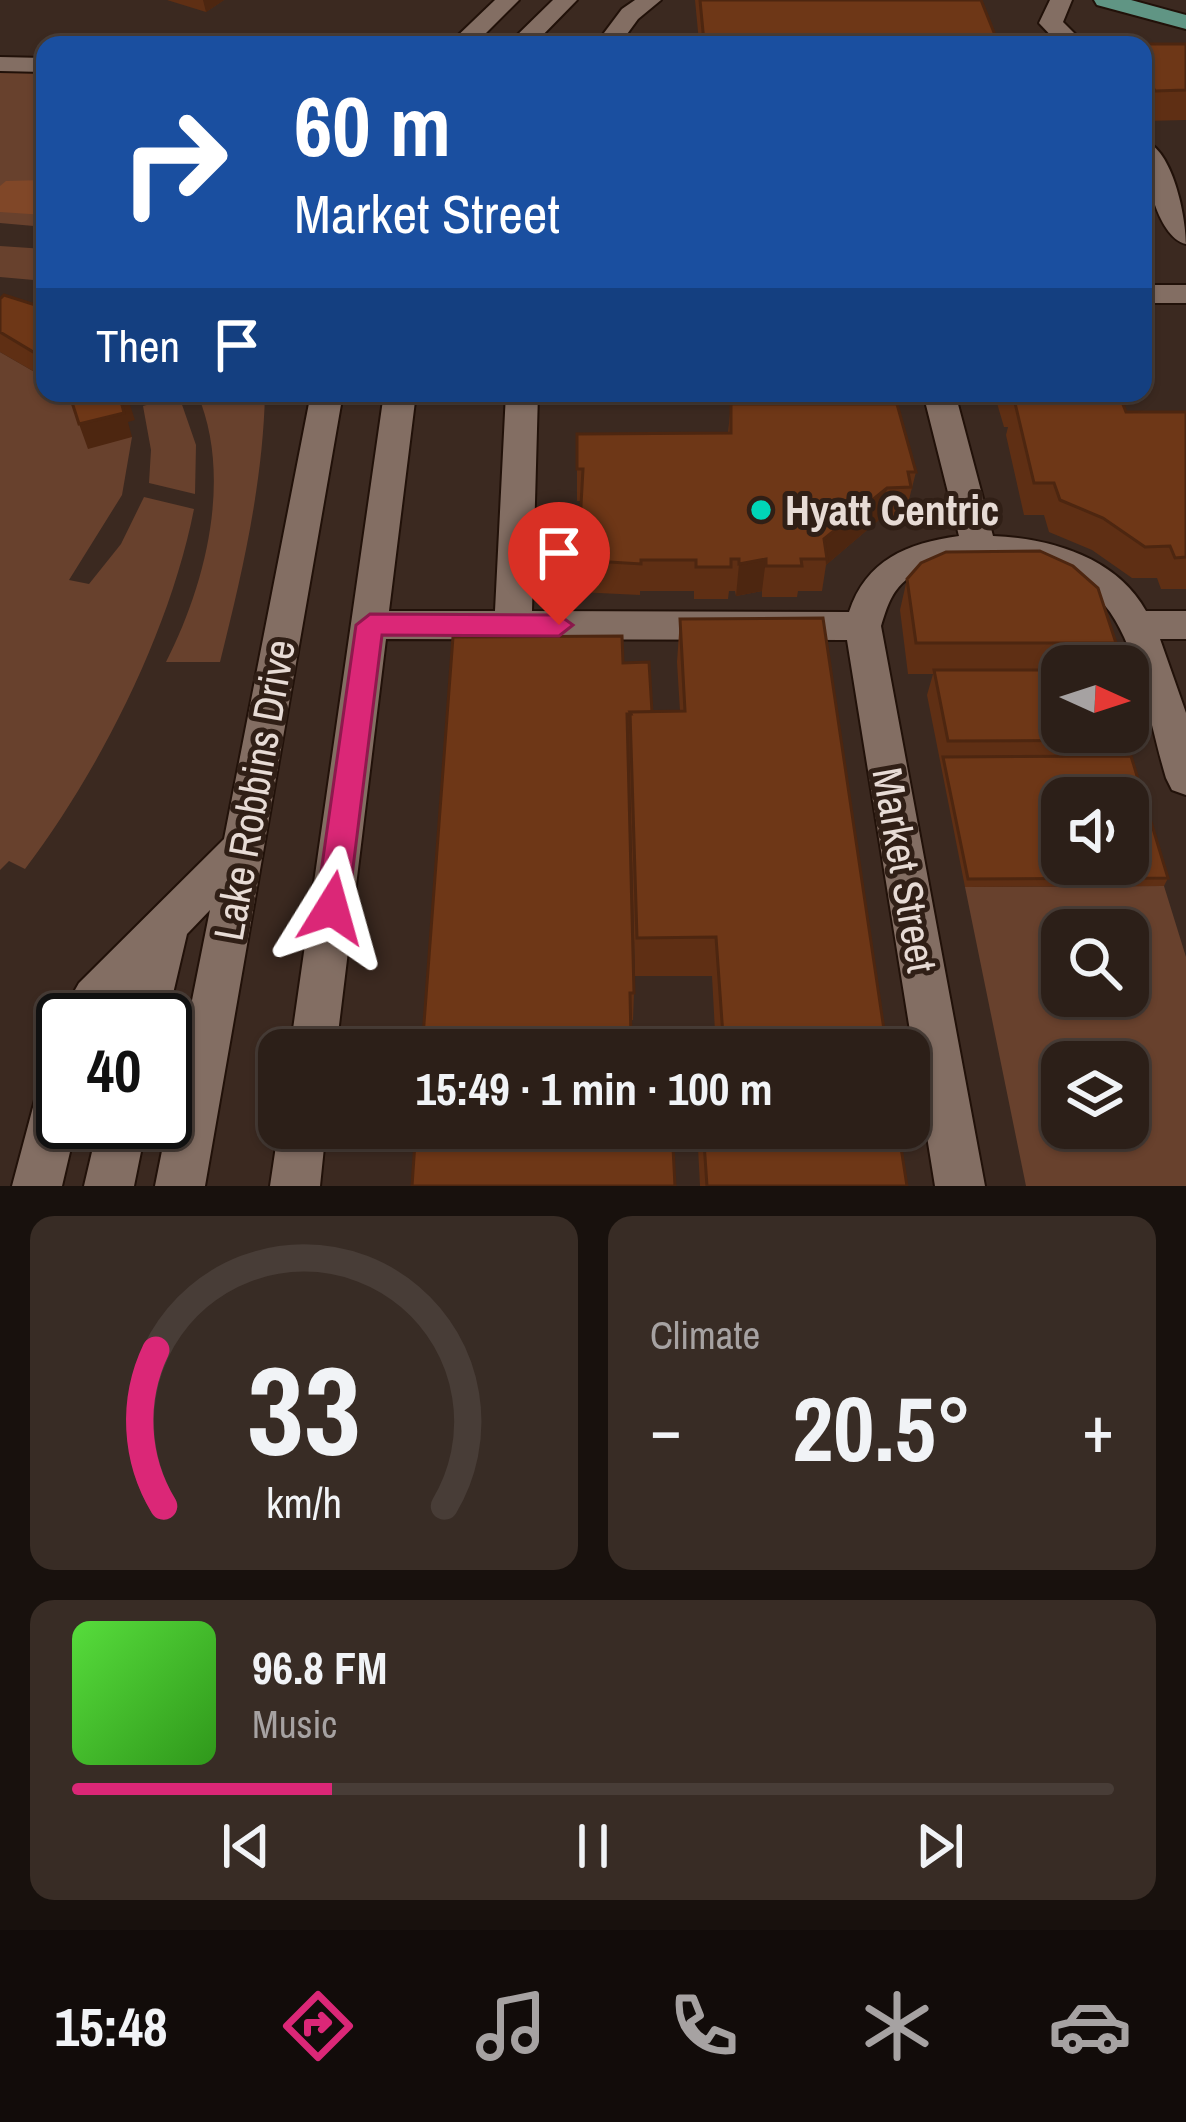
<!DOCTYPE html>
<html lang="en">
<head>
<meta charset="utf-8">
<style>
  body { margin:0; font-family:"Archivo Narrow",sans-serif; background:#382c25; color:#f1f3f6; height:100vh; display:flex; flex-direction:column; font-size:45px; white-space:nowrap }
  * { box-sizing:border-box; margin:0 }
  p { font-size:39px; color:#a6a2a2 }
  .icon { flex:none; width:66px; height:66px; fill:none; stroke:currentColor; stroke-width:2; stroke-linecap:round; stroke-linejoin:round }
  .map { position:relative; height:1186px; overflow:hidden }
  .drawer { display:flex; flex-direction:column; gap:30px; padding:30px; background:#18110d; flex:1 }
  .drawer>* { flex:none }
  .hud { position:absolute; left:36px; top:36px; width:1116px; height:366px; border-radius:24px; box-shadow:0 3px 9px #0004,0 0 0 3px #483d37; background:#1a4fa0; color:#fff; overflow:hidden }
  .needle { width:78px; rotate:93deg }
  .tools { position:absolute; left:1041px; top:645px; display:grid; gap:24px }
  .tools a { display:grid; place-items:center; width:108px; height:108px; border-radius:24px; background:#2c1f18; box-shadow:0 3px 9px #0004,0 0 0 3px #483d37; font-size:60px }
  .speed { position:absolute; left:36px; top:993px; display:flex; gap:24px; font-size:60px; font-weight:700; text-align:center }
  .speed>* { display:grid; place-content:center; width:156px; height:156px; border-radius:50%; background:#2c1f18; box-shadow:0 3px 9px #0004,0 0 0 3px #483d37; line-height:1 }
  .speed .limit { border:6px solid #111; border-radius:18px; background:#fff; color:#111 }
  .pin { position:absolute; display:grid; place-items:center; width:102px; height:102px; color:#fff; margin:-123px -51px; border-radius:50% 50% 50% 0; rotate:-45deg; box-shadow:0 0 12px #0007 }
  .pin .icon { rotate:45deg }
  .me { position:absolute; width:132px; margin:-66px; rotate:8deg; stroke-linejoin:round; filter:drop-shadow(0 0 9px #0008) }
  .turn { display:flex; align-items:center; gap:42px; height:252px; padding:0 60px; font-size:54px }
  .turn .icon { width:156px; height:156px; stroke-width:2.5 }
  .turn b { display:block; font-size:84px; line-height:102px }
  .then { display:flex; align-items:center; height:114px; padding:0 60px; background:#0003; gap:24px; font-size:45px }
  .big { font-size:90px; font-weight:800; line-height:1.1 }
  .drawer .widget { flex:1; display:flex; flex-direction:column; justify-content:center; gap:18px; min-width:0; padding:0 42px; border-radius:24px; background:#382c25 }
  .drawer .dial { align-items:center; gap:0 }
  .dial svg { height:312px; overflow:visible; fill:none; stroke:#483d37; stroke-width:7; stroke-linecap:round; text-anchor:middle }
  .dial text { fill:#f1f3f6; stroke:none }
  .song { display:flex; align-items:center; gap:36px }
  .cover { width:144px; height:144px; border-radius:18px; background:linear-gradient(135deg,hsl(110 70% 55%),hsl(110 70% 35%)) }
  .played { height:12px; border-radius:6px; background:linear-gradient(90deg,#db2777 25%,#483d37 25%) }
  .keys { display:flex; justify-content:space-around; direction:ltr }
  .heat { display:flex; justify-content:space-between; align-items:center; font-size:66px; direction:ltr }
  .drawer .tiles { flex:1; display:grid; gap:30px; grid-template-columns:1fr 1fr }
  .widget:last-child { grid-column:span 2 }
  .trip { position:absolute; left:258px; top:1029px; width:672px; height:120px; border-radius:24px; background:#2c1f18; box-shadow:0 3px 9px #0004,0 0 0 3px #483d37; font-weight:800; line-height:120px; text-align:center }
  .tabs { display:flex; height:192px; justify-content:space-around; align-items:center; background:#120c0a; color:#a6a2a2 }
  .tabs .icon { width:84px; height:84px }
  .tabs .selected { color:#db2777 }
  .tabs b { font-size:54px; color:#f1f3f6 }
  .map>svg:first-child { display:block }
</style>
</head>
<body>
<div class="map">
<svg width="1186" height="1186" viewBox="0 0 1186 1186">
  <rect width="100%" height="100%" fill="#3b2920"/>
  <path fill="#68412d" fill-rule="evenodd" d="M0 70H45V227L0 223Z
    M0 246 45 249V281L0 277Z
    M0 352 45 378V393H66L132 437 122 495 69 580 89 584 121 544 144 497 194 509C170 631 100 770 25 869L9 861 0 870Z
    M197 393H265C263 484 242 574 220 662H166C206 584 233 476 197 393Z
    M179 396 196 445 195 494 149 483 151 450 143 406Z
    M1164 886 1186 957V1186H1026L965 887ZM1062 930H1128V996H1062ZM1062 1062H1128V1128H1062Z"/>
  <path fill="#804728" d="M45 180V215L0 212V186L6 181Z"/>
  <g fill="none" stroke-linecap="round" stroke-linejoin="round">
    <defs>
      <path id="minor" d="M495 0H519L474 45H448Z
        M553 0H577L533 45H507Z
        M635 0H661L638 19 619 45H595L622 9Z
        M1050 0H1072L1063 22 1086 45H1060L1039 23Z
        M0 57 45 58V72L0 71Z
        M1143 140C1173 149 1186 217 1186 244 1156 237 1143 167 1143 140Z
        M1143 285H1186V303H1143Z
        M311 393H343L205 1186H155L210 910 187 934 165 1028V1020H123L129 993 106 1020H63V1031L58 1020 79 983 224 839Z
        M384 393H416L389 611H495L506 393H538L532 611 849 612C866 560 907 543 959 536L923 393H955L993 536C1051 538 1117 558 1146 611H1186V639H1160L1186 713V795L1172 790 1166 778C1150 725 1141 658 1110 612 1076 562 955 540 907 579 891 592 887 607 881 626L985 1186H935L847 640 386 639 336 1050H290Z
        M63 1058V1122H77L62 1186H12L40 1081 46 1065Z
        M99 1122H147L134 1186H84Z
        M279 1126 326 1128 320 1186H270Z"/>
      <path id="major" d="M1094 0H1131L1186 15V29L1097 5Z"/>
    </defs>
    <use href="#minor" stroke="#211109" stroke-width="4"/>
    <use href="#major" stroke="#211109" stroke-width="4"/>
    <use href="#minor" fill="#836e63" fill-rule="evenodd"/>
    <use href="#major" fill="#609584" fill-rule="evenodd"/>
  </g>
  <path fill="#5f2f14" d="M167 0H224L206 12Z
    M695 0H981L699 42Z
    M1128 44H1186V120L1145 121 1143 117V45Z
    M0 299 45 308V378L0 352Z
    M773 393H891L890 404 916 472 904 519H880L826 565 822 591H798L797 597H762V591L736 596 735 591H729L728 599H694V591H640V595L578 592V560L581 501H577V434L728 433 731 404H775Z
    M994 393H1122L1119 402 1126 412H1186V589H1161L1157 578H1132L1092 550 1049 532 1044 515H1024L1006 435 1008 427H1004Z
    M907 579 1116 643 1106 666H1062V732L1138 740 1131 756 1168 878 1164 886 965 887 927 695 933 674H908L900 610Z
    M680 619 887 1050H716L712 976H635L629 745H628L634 993 633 1020 422 1050 623 663 652 712 680 711 677 662Z
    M697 1128H898L907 1186H700Z"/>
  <path fill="#4d2610" d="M203 0H224L206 12Z
    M127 396 135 420 128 422 132 437 88 449 79 424 120 397Z
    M887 488 880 519 826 565 824 539Z
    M766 559 762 591 736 596 739 564Z"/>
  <path fill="#6e3717" stroke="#4d2610" stroke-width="3" fill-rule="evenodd" d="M700 0H981L999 45H618L704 42Z
    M1128 44H1186V90L1155 91 1143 70V45Z
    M4 295 45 308V359L0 332V299Z
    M69 393H127V396L120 397 124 413 79 424Z
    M782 393H891L892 395 782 396Z
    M1012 393H1122V394L1013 395Z
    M1122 402 1126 412H1186V557L1175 558 1170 546 1145 547 1103 518 1060 500 1054 483H1034L1015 403Z
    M731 404H897L916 472H908L911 487 887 488 824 539 827 559H801L802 566H766V559L739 564V559H731V567H696V560H641V564L578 560 583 469H577V434L731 433Z
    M1040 551 1073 566 1098 588 1116 643H916L907 579 921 563 946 552Z
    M823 618 887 1050H724L716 937 637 938 630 712 685 711 680 619Z
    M622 636 623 663 649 662 652 712H630L631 714H627L634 993H630L631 1038H668L669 1050H422L453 637Z
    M934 670H1062V732H1128V707L1138 740 948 741Z
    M1131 756 1168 878 968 879 943 757ZM1062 798H1128V864H1062Z
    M416 1128H672L675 1186H412Z
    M703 1128H898L907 1186H707Z"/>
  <path fill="#db2777" stroke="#8e194d" stroke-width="3" d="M370 614 559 615 573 625 559 636 382 635 348 908 343 919 332 923 320 919 316 908 356 625Z"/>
  <circle fill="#00d5b7" stroke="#301f16" stroke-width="4.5" cx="761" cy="510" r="12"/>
  <g text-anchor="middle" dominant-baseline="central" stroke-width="10" stroke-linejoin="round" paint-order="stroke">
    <g font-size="42" font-weight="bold" fill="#e7dbd5" stroke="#301f16" text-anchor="start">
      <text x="785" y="510">Hyatt Centric</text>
    </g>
    <g font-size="42" fill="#e7dbd5" stroke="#301f16">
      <text transform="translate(254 790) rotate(-80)">Lake Robbins Drive</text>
      <text transform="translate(905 870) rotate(80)">Market Street</text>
    </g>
  </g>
</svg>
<div class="tools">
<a><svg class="needle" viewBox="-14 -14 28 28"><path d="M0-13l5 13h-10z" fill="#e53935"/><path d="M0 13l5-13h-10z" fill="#a6a2a2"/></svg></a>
<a><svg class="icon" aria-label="sound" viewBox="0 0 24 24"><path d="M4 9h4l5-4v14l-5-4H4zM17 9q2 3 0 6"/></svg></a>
<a><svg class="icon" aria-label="search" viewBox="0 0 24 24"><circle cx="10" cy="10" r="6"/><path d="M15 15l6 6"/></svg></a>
<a><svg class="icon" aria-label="layers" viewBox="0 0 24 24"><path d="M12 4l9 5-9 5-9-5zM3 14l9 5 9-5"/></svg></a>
</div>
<div class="speed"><div class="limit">40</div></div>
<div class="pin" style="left:559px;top:625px;background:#d93025"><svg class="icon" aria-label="arrive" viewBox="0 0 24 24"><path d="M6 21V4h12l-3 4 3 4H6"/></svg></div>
<svg class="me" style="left:332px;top:908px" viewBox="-20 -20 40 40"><path d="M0-17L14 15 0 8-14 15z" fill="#db2777" stroke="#fff" stroke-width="4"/></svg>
<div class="trip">15:49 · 1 min · 100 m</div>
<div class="hud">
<div class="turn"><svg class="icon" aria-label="right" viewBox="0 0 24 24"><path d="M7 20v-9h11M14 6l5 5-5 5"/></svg><div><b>60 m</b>Market Street</div></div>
<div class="then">Then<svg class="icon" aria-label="arrive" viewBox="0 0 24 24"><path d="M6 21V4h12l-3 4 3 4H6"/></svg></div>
</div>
</div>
<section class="drawer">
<div class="tiles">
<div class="widget dial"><svg viewBox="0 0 100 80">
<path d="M14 69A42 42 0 1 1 86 69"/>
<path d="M14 69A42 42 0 0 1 12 29" stroke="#db2777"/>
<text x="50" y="56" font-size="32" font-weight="700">33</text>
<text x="50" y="72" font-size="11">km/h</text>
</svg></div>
<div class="widget"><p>Climate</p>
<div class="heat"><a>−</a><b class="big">20.5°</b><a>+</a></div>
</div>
<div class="widget">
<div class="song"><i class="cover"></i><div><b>96.8 FM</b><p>Music</p></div></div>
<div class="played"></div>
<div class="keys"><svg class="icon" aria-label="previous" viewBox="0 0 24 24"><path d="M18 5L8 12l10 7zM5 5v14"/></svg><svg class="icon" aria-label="pause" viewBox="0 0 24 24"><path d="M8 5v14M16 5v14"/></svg><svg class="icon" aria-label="next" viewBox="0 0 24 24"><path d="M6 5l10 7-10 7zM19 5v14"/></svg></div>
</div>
</div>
</section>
<nav class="tabs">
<b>15:48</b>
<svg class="icon selected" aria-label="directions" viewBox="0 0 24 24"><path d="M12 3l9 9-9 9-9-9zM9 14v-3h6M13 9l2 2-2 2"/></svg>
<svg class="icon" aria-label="music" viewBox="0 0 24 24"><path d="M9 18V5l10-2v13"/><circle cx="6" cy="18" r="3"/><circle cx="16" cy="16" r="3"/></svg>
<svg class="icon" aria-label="phone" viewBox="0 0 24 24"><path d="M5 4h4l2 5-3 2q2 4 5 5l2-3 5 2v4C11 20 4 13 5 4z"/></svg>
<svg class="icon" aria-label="climate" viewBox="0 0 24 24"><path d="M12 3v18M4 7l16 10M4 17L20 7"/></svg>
<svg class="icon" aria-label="car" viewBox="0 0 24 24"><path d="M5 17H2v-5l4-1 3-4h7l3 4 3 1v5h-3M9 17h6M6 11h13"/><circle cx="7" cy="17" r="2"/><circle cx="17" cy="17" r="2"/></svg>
</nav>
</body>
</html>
